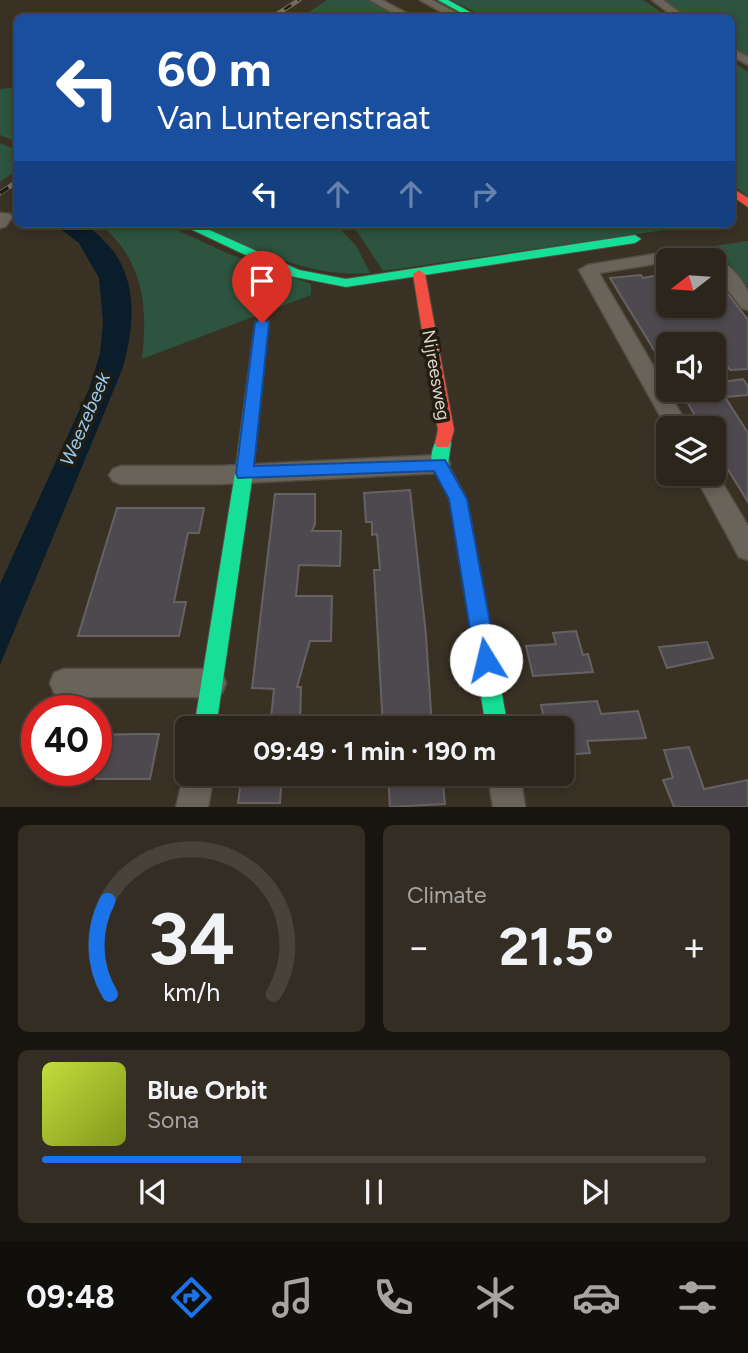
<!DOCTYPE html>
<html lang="en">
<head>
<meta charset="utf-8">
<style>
  body { margin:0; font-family:Figtree,sans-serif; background:#332d24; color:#f1f3f6; height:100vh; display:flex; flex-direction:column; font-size:26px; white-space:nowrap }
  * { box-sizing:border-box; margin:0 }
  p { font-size:23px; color:#a6a5a3 }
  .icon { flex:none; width:38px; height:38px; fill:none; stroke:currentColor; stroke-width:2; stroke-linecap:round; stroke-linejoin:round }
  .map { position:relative; height:807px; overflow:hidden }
  .drawer { display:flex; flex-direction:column; gap:18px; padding:18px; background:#18140f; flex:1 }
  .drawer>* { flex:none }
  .top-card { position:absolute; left:14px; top:14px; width:721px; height:214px; border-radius:10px; box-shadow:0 4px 10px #0003,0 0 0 2px #47423a; background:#1a4fa0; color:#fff; overflow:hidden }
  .needle { width:46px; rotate:253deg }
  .buttons { position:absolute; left:656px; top:248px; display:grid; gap:14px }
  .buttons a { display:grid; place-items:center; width:70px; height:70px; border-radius:10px; background:#2b251b; box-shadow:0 4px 10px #0003,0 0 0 2px #47423a; font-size:35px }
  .speed { position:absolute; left:21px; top:695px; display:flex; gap:14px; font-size:35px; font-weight:700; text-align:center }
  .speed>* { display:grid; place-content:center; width:91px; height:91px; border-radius:50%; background:#2b251b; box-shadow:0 4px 10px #0003,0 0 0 2px #47423a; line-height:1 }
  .speed .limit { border:10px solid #d22; background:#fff; color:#111 }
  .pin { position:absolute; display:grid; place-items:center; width:60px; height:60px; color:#fff; margin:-72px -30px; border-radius:50% 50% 50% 0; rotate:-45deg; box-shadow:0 0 7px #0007 }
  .pin .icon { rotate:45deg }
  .me { position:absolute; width:77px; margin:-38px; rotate:351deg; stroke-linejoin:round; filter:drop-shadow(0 0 5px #0008) }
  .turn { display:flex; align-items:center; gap:24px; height:147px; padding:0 28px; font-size:32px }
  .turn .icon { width:91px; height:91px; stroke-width:2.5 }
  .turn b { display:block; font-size:49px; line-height:60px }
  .lanes { display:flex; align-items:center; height:66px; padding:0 28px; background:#0003; justify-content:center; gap:35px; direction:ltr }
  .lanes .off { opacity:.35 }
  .big { font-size:52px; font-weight:700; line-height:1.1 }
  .drawer .tile { flex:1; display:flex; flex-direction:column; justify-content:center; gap:10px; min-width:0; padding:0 24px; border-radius:10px; background:#332d24 }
  .drawer .dial { align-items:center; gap:0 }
  .dial svg { height:182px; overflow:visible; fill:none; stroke:#47423a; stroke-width:7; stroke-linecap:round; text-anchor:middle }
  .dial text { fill:#f1f3f6; stroke:none }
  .song { display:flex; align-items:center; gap:21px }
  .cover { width:84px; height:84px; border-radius:10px; background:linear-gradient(135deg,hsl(70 70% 55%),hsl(70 70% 35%)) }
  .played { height:7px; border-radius:4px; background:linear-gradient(90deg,#1a73e8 30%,#47423a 30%) }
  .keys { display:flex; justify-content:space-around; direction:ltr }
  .heat { display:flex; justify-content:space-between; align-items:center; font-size:38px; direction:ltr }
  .drawer .tiles { flex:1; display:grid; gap:18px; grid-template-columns:1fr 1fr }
  .tile:last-child { grid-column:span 2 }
  .trip { position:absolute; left:175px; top:716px; width:399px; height:70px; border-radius:10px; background:#2b251b; box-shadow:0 4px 10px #0003,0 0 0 2px #47423a; font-weight:700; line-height:70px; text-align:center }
  .menu { display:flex; height:112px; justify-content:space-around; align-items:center; background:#110f0b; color:#a6a5a3 }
  .menu .icon { width:49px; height:49px }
  .menu .on { color:#1a73e8 }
  .menu b { font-size:32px; color:#f1f3f6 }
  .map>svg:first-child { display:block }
</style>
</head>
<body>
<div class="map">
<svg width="748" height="807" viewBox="0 0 748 807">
  <rect width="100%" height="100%" fill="#393124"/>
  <path fill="#2d543e" d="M327 0H370L406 17 300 18Z
    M451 0H643L669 17H485Z
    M659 0H748V58L732 47V18L686 17Z
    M732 61 748 72V197L732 184Z
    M17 87H18L17 142 0 135V89Z
    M0 143 18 151 17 170 0 182Z
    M100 224H164L227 253 311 284V295L142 359C148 306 144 261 100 224Z
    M196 224H336L357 247 370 273C308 279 252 247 196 224Z
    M352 224H706L383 271Z
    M748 241V286L714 246Z"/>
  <path fill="#0a1d2a" d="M54 224C62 224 73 222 81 224 90 226 100 236 106 243 139 276 135 328 122 370L0 665V584L89 389 100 354 103 322 99 278 79 243Z"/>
  <path fill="#4e494f" stroke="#666262" stroke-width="2" d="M668 273V306H714V276L748 320V369L730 370 714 345H668V373L610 278 641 275 643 278Z
    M743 379 748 386V395L725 397 748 433V502L714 447V429H703L680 390H714V383Z
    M410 490 426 635 432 727 383 728 374 570H380L377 534 372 535V522H366L364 493Z
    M275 494H315V524L312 531H341L340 566 299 565 296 596H332L331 641H310L297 687H301L300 722H287V728H270L274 689 252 688Z
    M117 508H204L199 533H188L174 602H186L179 636H78Z
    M576 631 583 655 588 654 593 672 533 676 526 646 556 644 553 633Z
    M707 642 713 658 667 668 659 647Z
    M597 701 601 714 638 711 646 738 587 741 590 753 562 755V728H546L541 705Z
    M136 734H159L150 779H96V735Z
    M689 747 704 789 748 780V807H674L663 780 673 778 664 750Z
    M242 774H282L280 803H238Z
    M388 774H442L445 804 390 807Z"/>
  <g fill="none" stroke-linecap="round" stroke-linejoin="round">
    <defs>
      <path id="street" d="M370 0H382L416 18H402Z
        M420 0H432L466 18H452Z
        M652 0H663L687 18H675Z
        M732 48 748 57V65L732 56Z
        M0 213 10 214 12 217 6 226 0 228Z
        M691 248C711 248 741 273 748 292 748 296 748 305 748 310L742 308 714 272V261L691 258 599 273 690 429 668 430 579 270 588 265Z
        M439 455 447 458 450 464 447 470 439 473 221 484H121L113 481 109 475 113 469 121 466H221Z
        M714 469 748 526V560L739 557 694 474H714Z
        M64 669H212L222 673 226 683 222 693 212 697H64L54 693 50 683 54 673Z
        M187 763V774H214L208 807H176Z
        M488 774H520L525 807H493Z"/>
      <path id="fast" d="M438 0H448L481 18H471Z
        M180 224H196L299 270 346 279 635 235 641 239 635 243 346 287 290 276Z
        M262 318 269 322 253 473 216 728H194L235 473 255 322Z
        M443 437 449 439 451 443 448 464 467 499 508 728H486C474 653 465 577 450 503 444 477 421 469 437 439Z"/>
      <path id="jam" d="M732 188 748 198V207L732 196Z
        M419 270 425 274 454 430 449 447H437L435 443 438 430 413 274Z"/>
    </defs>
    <use href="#street" stroke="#544e42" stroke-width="3"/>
    <use href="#fast" stroke="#544e42" stroke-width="2"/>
    <use href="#jam" stroke="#544e42" stroke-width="2"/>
    <use href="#street" fill="#69635a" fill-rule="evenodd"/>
    <use href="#fast" fill="#16e098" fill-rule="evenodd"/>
    <use href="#jam" fill="#f24e42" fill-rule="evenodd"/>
    <defs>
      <path id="rail-far1" d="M271 18 299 0"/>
      <path id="rail" d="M0 193 18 181"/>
    </defs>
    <use href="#rail-far1" stroke="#726c64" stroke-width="4.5"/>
    <use href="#rail" stroke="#726c64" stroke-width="5"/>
    <use href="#rail-far1" stroke="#221d12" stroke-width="2.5" stroke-dasharray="8" stroke-linecap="butt"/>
    <use href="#rail" stroke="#221d12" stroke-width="3.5" stroke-dasharray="10" stroke-linecap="butt"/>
  </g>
  <path fill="#1a73e8" stroke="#114b97" stroke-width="2" d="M262 318 269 323 254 466 445 460 467 499 497 660 494 668 486 671 478 668 475 660 449 499 434 471 238 478 236 473 255 323Z"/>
  <g text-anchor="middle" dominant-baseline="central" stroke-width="7" stroke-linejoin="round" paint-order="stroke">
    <g font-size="18" fill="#ddd5c7" stroke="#221d12">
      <text transform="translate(436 375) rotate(80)">Nijreesweg</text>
    </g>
    <g font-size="19" font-style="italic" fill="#95cbf5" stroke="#221d12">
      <text transform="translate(85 419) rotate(-67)">Weezebeek</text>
    </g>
  </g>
</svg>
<div class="buttons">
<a><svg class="needle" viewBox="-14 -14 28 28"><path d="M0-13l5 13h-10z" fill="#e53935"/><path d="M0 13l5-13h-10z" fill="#a6a5a3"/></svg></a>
<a><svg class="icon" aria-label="sound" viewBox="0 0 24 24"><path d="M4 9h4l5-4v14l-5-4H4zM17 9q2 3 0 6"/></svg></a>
<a><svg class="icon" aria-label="layers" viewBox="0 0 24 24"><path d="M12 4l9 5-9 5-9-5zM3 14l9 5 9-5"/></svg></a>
</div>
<div class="speed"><div class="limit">40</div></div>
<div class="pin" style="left:262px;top:323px;background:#d93025"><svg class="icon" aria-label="arrive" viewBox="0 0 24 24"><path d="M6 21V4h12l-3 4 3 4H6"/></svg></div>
<svg class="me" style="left:486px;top:660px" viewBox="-20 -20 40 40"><circle r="19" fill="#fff"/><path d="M0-13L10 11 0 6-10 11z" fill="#1a73e8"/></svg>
<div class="trip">09:49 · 1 min · 190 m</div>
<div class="top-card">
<div class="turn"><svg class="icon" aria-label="left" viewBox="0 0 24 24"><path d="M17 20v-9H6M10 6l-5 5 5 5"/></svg><div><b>60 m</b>Van Lunterenstraat</div></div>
<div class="lanes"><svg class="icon" aria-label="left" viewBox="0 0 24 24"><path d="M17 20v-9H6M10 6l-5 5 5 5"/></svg><svg class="icon off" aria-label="ahead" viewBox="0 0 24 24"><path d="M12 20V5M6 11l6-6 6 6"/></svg><svg class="icon off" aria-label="ahead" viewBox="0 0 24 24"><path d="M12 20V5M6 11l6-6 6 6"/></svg><svg class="icon off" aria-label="right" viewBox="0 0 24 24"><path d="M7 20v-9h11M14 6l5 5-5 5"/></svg></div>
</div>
</div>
<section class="drawer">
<div class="tiles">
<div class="tile dial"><svg viewBox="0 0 100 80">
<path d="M14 69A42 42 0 1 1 86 69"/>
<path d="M14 69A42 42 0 0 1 13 28" stroke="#1a73e8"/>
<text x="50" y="56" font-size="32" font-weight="700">34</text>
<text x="50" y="72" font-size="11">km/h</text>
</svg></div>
<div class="tile"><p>Climate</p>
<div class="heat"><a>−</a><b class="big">21.5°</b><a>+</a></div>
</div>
<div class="tile">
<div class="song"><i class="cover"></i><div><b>Blue Orbit</b><p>Sona</p></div></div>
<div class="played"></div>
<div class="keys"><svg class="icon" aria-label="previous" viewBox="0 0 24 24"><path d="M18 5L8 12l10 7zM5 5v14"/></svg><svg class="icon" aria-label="pause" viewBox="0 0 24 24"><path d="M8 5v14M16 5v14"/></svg><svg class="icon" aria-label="next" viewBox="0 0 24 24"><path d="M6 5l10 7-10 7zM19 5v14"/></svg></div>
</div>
</div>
</section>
<nav class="menu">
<b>09:48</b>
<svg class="icon on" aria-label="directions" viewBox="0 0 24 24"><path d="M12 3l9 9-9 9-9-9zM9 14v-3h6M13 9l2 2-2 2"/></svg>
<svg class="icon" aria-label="music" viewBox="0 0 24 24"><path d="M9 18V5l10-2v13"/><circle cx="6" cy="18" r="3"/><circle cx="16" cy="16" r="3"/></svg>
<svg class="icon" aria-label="phone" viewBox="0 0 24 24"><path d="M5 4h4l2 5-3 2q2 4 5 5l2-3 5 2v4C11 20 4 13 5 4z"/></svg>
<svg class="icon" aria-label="climate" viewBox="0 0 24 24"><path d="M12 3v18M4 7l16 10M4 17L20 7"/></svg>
<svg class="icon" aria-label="car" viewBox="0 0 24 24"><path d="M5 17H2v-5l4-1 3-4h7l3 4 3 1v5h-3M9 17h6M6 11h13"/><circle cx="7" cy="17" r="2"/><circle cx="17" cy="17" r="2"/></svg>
<svg class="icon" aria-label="filters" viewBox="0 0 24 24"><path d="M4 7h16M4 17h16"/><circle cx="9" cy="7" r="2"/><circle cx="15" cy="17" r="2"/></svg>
</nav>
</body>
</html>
